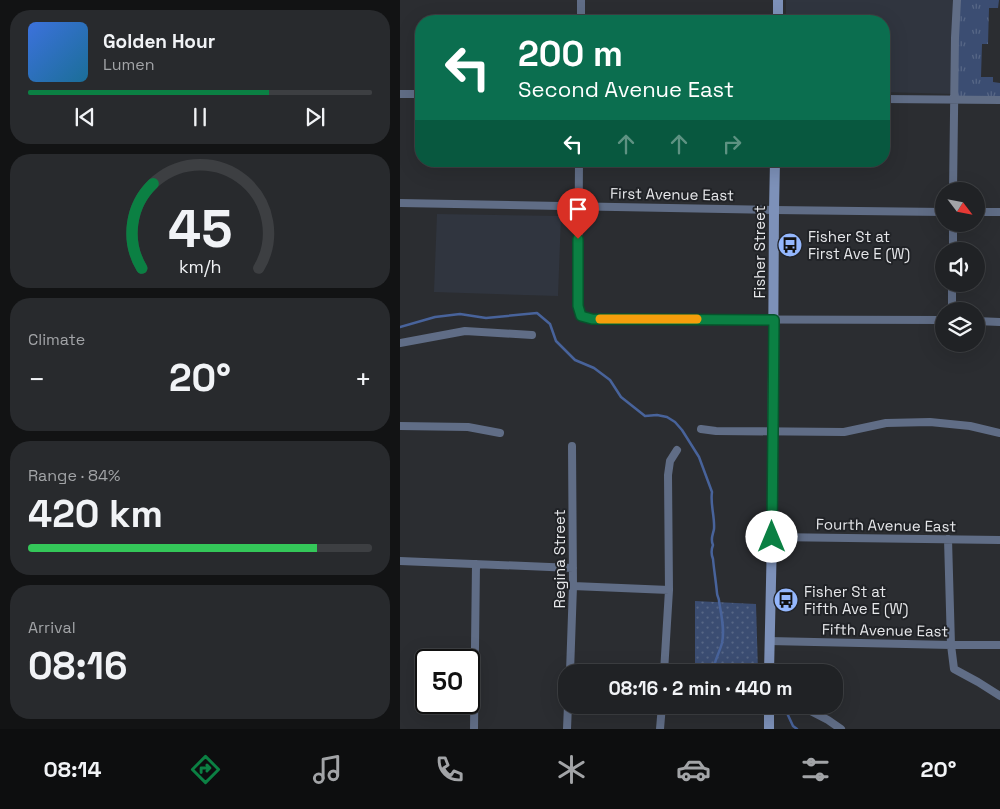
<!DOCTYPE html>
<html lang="en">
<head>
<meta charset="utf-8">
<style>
  body { margin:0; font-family:"Space Grotesk",sans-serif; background:#282a2d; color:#f1f3f6; height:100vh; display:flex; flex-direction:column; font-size:19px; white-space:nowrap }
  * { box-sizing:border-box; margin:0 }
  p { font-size:16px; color:#a2a4a7 }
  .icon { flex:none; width:28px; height:28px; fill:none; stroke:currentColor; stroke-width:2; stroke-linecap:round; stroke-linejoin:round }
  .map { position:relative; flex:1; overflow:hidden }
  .sheet { display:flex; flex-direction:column; gap:10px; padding:10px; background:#121314; width:400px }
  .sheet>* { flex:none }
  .guide { position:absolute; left:15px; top:15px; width:475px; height:152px; border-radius:20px; box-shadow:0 5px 20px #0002,0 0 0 1px #3d3f42; background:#0b6e4f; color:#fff; overflow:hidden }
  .needle { width:32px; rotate:122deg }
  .controls { position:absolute; left:535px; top:182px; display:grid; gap:10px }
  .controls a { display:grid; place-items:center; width:50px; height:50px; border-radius:50%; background:#202225; box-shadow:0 5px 20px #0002,0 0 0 1px #3d3f42; font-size:25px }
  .speed { position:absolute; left:15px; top:649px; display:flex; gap:10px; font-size:25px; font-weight:700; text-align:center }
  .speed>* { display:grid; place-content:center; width:65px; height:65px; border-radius:50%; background:#202225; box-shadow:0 5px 20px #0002,0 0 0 1px #3d3f42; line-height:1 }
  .speed .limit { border:2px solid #111; border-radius:8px; background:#fff; color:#111 }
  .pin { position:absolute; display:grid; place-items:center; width:42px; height:42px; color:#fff; margin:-51px -21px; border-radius:50% 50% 50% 0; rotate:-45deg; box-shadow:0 0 5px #0007 }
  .pin .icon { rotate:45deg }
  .me { position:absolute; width:55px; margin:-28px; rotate:0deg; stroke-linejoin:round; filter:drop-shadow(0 0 4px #0008) }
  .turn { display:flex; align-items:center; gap:18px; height:105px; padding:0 20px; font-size:22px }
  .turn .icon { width:65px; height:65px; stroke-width:2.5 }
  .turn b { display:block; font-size:35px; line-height:42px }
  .lanes { display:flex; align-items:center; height:48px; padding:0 20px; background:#0003; justify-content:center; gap:25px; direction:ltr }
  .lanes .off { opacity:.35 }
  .big { font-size:38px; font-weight:700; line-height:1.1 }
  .sheet .tile { flex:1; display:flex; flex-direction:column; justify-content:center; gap:8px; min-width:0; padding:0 18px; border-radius:20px; background:#282a2d }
  .sheet .dial { align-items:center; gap:0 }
  .dial svg { height:130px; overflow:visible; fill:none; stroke:#3d3f42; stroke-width:7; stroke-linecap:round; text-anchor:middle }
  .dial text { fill:#f1f3f6; stroke:none }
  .song { display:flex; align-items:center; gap:15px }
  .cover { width:60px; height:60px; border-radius:8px; background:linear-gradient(135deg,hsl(220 70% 55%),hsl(200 70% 35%)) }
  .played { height:5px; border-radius:2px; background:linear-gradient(90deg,#0b8043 70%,#3d3f42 70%) }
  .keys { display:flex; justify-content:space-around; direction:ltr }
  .heat { display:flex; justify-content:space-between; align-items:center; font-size:28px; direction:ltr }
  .charge { height:8px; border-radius:4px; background:linear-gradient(90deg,#34c759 84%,#3d3f42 0) }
  .trip { position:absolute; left:158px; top:664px; width:285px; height:50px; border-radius:20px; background:#202225; box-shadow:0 5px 20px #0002,0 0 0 1px #3d3f42; font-weight:700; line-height:50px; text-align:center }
  .menu { display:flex; height:80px; justify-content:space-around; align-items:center; background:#0d0e0f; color:#a2a4a7 }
  .menu .icon { width:35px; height:35px }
  .menu .on { color:#0b8043 }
  .menu b { font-size:22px; color:#f1f3f6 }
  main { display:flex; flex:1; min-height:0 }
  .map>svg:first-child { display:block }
</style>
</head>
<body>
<main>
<section class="sheet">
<div class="tile">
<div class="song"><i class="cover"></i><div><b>Golden Hour</b><p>Lumen</p></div></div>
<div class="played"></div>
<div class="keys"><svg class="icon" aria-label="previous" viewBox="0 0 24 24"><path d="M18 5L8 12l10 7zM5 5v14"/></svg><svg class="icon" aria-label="pause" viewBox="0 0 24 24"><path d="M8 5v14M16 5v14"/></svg><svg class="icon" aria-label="next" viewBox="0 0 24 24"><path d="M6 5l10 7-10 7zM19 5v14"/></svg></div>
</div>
<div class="tile dial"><svg viewBox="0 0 100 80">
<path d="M14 69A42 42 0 1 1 86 69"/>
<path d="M14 69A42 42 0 0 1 21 17" stroke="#0b8043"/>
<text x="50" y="56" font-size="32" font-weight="700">45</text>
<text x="50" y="72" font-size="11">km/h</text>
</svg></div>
<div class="tile"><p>Climate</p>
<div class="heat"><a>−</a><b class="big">20°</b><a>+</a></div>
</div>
<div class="tile"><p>Range · 84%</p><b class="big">420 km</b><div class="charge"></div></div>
<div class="tile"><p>Arrival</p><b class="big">08:16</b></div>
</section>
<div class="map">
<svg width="600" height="729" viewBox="0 0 600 729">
  <defs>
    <pattern id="grass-tufts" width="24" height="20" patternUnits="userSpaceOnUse" patternTransform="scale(1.25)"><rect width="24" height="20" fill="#3b4d72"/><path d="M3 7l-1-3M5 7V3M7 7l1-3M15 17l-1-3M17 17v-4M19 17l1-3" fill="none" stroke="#576786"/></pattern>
    <pattern id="park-dots" width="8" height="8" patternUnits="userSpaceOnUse" patternTransform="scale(1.25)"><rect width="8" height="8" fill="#3b4d72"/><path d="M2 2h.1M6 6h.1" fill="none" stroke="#576786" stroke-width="1.8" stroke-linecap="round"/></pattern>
  </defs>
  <rect width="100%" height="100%" fill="#2b2d31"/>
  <path fill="#30353f" d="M386 0H557L554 94 484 92V21H386Z
    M37 214 161 216 158 296 34 292Z"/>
  <path fill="url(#grass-tufts)" d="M557 0H599L598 8H589L588 44H582L581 77H593V82L600 83V100L554 101Z"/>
  <path fill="url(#park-dots)" d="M295 601 356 604 358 672H295Z"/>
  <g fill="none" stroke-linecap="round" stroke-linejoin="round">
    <path stroke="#48639b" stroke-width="2.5" d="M0 327 35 317 60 314 86 318 137 313 150 324 156 341 175 360 194 368 210 380 221 397 245 416 257 415 267 417 275 422 282 430 299 457 312 492C310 504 315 517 314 529 313 535 310 539 313 545 311 550 311 554 313 559 314 570 316 582 317 593 317 596 319 598 319 601 321 614 325 629 322 643 319 654 314 661 313 672
      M376 705 387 713 393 726 397 729"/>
    <path stroke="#606d86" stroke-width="8" d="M181 21V0
      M0 94H21
      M484 99 600 100
      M179 161 178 306 181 316 192 319 544 320
      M553 191 555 38 557 0
      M0 203 374 210 544 212
      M576 212H600
      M553 251V224
      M552 311V284
      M576 321 600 322
      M0 343 65 331 132 335
      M0 426 68 427 100 433
      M301 429 316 431 444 432 486 423 530 422 570 426 600 433
      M372 537 600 540
      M548 539 551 645 554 669 578 682 600 696
      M0 561 173 568
      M173 586 269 590
      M369 641 551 645H600
      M170 672 173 586 172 446
      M264 672 269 590 268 475 270 461 277 450
      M399 705 428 720 441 729
      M74 729 76 564
      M167 729 168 705
      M260 729 262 705"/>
    <path stroke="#7d91b9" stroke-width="10" d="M378 21V0
      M369 672 372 537 374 210 375 161
      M369 729V705"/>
  </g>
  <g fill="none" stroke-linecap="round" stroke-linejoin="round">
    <defs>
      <path id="route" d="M178 239V306L181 316 192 319 374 320 372 537"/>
    </defs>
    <use href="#route" stroke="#07532c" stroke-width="12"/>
    <use href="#route" stroke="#0b8043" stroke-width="9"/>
    <path stroke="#f59e0b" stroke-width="9" d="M200 319H297"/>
  </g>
  <defs>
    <symbol id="bus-disc" viewBox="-11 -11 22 22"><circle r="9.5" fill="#94b7fd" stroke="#212327"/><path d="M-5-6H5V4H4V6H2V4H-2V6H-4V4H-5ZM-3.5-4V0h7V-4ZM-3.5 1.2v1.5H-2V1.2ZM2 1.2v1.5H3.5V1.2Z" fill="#111"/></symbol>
  </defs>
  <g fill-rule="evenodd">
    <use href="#bus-disc" x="376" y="231" width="28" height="28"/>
    <use href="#bus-disc" x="372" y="586" width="28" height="28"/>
  </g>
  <g text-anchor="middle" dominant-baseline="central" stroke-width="4" stroke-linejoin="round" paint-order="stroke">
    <g font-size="15" fill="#e6e7ea" stroke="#212327">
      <text transform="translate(272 194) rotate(1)">First Avenue East</text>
      <text transform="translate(359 252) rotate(-90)">Fisher Street</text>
      <text transform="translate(486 525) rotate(1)">Fourth Avenue East</text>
      <text transform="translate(159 559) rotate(-90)">Regina Street</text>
      <text transform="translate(485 630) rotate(1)">Fifth Avenue East</text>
    </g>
    <g font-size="15" fill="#e6e7ea" stroke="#212327" text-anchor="start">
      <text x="408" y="236">Fisher St at<tspan x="408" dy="17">First Ave E (W)</tspan></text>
      <text x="404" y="591">Fisher St at<tspan x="404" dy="17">Fifth Ave E (W)</tspan></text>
    </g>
  </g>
</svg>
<div class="controls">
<a><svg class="needle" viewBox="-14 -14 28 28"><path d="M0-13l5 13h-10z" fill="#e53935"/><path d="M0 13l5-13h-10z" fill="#a2a4a7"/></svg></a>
<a><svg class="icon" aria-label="sound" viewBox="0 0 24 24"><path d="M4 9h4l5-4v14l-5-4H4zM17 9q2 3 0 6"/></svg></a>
<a><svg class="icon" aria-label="layers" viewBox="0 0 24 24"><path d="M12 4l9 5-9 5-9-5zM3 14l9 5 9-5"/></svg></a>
</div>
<div class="speed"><div class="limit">50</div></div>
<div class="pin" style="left:178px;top:239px;background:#d93025"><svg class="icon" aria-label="arrive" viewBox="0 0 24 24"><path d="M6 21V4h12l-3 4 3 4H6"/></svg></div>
<svg class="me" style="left:372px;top:537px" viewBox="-20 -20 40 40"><circle r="19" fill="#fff"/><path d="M0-13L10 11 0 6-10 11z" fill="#0b8043"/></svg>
<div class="trip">08:16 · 2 min · 440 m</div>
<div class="guide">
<div class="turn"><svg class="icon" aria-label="left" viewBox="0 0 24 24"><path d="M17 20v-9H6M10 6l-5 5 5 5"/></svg><div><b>200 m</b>Second Avenue East</div></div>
<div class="lanes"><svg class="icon" aria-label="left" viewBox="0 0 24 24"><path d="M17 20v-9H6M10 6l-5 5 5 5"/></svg><svg class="icon off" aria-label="ahead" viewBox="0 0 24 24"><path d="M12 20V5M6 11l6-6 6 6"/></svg><svg class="icon off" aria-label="ahead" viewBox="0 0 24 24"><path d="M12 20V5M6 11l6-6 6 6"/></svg><svg class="icon off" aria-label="right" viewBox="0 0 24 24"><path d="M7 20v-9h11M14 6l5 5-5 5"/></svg></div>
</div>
</div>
</main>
<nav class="menu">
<b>08:14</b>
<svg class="icon on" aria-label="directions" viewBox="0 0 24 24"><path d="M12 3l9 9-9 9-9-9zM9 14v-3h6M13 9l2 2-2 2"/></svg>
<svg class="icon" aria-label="music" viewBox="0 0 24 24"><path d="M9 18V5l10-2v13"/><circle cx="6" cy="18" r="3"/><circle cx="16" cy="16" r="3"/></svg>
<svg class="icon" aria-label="phone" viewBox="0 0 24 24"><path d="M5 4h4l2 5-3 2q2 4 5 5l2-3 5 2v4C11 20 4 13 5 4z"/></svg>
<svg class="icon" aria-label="climate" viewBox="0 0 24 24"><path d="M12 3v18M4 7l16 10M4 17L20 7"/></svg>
<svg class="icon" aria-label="car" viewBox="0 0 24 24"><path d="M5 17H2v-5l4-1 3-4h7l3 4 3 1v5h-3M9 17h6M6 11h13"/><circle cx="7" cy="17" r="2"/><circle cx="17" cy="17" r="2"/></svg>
<svg class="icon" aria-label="filters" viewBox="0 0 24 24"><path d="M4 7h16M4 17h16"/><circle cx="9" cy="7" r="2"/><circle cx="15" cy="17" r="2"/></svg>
<b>20°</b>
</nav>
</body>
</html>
